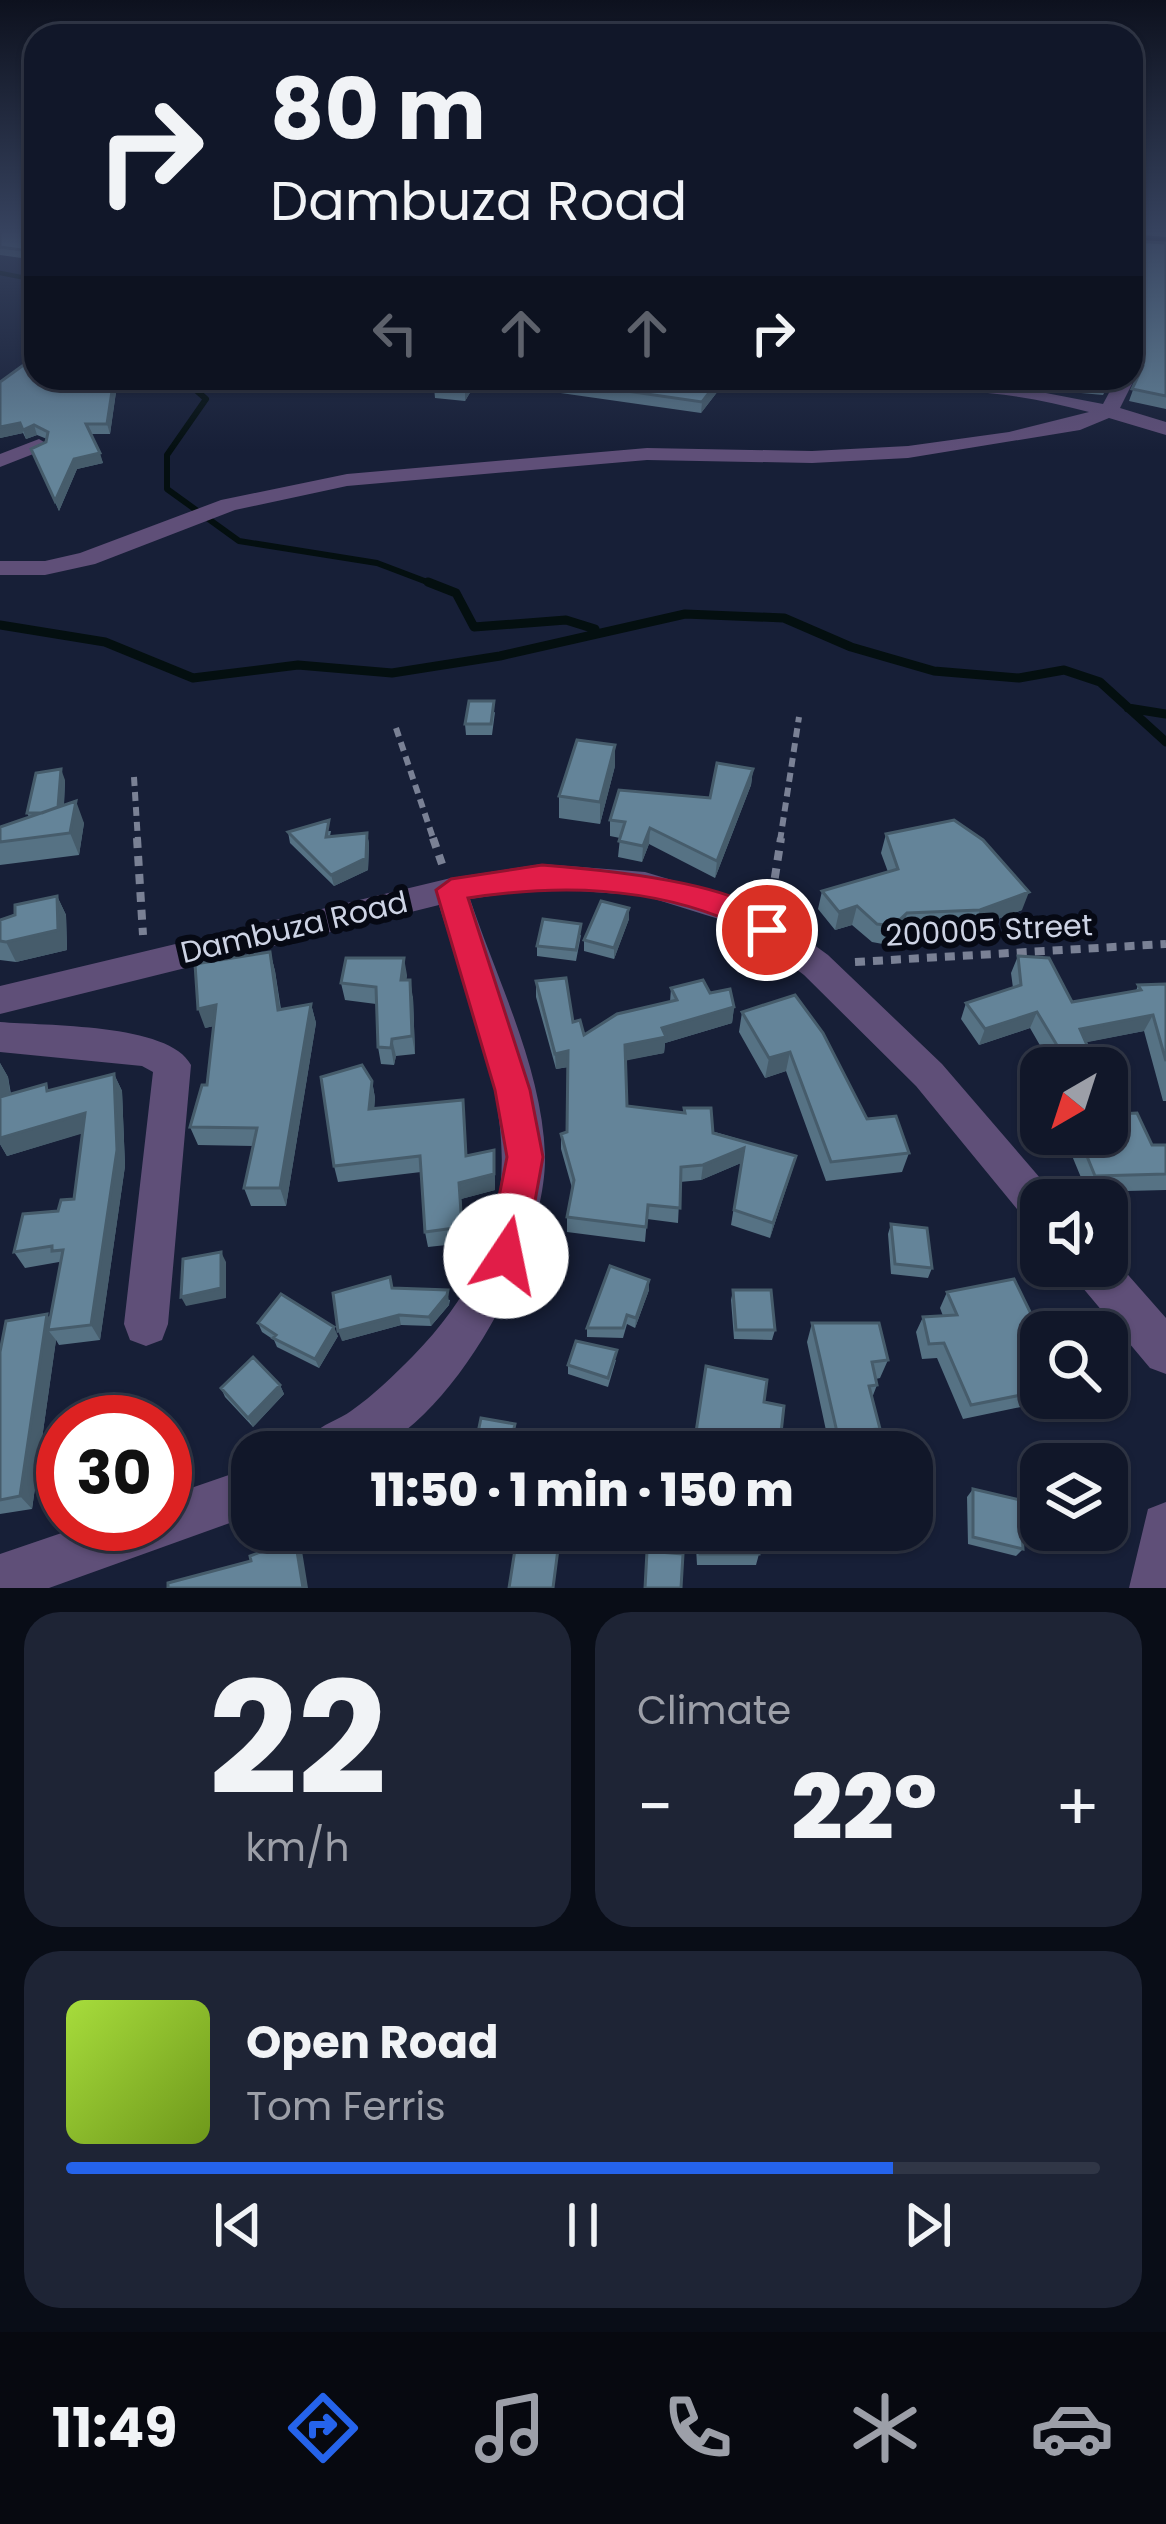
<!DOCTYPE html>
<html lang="en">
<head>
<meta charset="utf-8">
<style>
  body { margin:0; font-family:Poppins,sans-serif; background:#1e2435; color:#f1f3f6; height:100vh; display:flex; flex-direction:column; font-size:45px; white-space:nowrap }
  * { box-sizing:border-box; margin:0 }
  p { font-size:39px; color:#9c9fa8 }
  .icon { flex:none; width:66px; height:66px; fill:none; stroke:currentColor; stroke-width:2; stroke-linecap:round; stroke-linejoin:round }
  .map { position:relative; height:1588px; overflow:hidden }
  .side { display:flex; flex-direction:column; gap:24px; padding:24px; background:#090d17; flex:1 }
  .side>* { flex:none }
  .top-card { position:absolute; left:24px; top:24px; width:1119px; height:366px; border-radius:36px; box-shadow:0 3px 9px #0004,0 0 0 3px #303646; background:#111729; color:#f1f3f6; overflow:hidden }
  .needle { width:78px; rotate:219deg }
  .controls { position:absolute; left:1020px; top:1047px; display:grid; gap:24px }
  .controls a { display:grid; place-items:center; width:108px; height:108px; border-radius:24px; background:#111729; box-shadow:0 3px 9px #0004,0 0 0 3px #303646; font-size:60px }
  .speed { position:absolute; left:36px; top:1395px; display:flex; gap:24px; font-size:60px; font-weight:700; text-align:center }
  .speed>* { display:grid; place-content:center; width:156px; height:156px; border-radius:50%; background:#111729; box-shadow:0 3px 9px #0004,0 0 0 3px #303646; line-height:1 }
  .speed .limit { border:18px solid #d22; background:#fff; color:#111 }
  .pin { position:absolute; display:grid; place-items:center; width:102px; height:102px; color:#fff; margin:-51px; border:6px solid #fff; border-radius:50%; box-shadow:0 3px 12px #0007 }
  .me { position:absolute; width:132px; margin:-66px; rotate:11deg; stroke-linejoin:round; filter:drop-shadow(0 0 9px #0008) }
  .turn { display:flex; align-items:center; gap:42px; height:252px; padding:0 48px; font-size:54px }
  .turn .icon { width:156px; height:156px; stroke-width:2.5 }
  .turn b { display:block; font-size:84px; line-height:102px }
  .lanes { display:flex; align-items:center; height:114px; padding:0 48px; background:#0003; justify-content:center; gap:60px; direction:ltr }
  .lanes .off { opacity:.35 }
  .big { font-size:90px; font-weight:800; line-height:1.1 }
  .side .tile { flex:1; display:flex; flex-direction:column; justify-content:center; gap:18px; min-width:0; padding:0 42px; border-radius:36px; background:#1e2435 }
  .side .dial { align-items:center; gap:0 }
  .dial b { font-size:156px; line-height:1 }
  .song { display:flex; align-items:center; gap:36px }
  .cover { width:144px; height:144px; border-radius:18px; background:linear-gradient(135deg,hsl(80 70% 55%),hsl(80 70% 35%)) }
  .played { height:12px; border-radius:6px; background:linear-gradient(90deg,#2563eb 80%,#303646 80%) }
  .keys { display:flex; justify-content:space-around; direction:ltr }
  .heat { display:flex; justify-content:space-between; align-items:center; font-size:66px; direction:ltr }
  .side .tiles { flex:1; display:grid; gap:24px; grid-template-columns:1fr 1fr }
  .tile:last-child { grid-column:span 2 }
  .trip { position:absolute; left:231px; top:1431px; width:702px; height:120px; border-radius:36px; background:#111729; box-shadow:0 3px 9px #0004,0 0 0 3px #303646; font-weight:800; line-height:120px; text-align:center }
  .dock { display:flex; height:192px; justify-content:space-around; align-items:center; background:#070910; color:#9c9fa8 }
  .dock .icon { width:84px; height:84px }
  .dock .on { color:#2563eb }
  .dock b { font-size:54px; color:#f1f3f6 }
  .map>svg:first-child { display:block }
</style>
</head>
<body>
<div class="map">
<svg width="1166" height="1588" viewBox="0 0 1166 1588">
  <rect width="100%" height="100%" fill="#171f37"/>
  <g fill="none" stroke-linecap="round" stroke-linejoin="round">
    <path stroke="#040f10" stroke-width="4.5" d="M0 273 36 280
      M183 378 191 386"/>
    <path stroke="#040f10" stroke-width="6" d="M188 383 206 399 167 455V489L239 541 377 563 435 585"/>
    <path stroke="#040f10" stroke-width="9" d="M428 582 456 593 474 627 566 620 595 629
      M0 625 105 642 193 678 298 665 392 673 500 656 685 614 784 618 851 647 934 671 1019 678 1064 670 1100 682 1166 742
      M1128 708 1166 714"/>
    <path stroke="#7a8195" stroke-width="6" stroke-dasharray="9 6" stroke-linecap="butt" d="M396 728 434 841
      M134 777 138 841
      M780 841 799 717"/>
    <path stroke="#7a8195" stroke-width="8" stroke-dasharray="10 8" stroke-linecap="butt" d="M137 838 143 935
      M433 838 442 864
      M772 896 781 838
      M855 962 1166 944"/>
    <path fill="#5f4f78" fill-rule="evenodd" d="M1131 374 1135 378 1120 408 1166 422V435L1109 418 1080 430 908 458 812 463 647 460 347 486 235 510 95 564 45 575H0V561H45L80 553 221 500 347 474 647 448 812 451 908 446 1009 432 1089 412C1047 401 1005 393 962 391 910 388 718 401 687 378L984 381 1103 404 1117 378H1131Z
      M39 439 49 445 46 449 0 467V454Z
      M542 864 645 872 762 907 828 955 942 1064 1059 1200H1041V1225L1026 1220 916 1086 804 975 738 925 645 896 542 888 470 899C497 980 542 1068 545 1155 547 1247 461 1406 378 1449 360 1458 326 1452 305 1452 307 1446 308 1440 312 1435 321 1425 340 1419 351 1411 374 1395 393 1376 413 1356 560 1205 492 1077 439 905L0 1014V986L451 878Z
      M0 1022C44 1026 170 1023 191 1065L168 1324 162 1340 146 1346 130 1340 124 1324 153 1072 142 1066 0 1052Z
      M1107 1251 1166 1318V1374L1150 1368 1077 1281 1071 1266H1107Z
      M252 1467V1515L49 1588H0V1554L88 1524H165V1497Z
      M1166 1502V1588H1129L1148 1509Z"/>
  </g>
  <path fill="#567284" d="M0 229H36V260L0 255Z
    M1131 229H1166V237L1132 234Z
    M1166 243V409L1129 401 1138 376 1131 370Z
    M115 378 117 385 110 434H91L103 463 77 469 59 511 31 449 46 442 47 439 37 435 26 439 23 433 0 438V382Z
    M440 378H711L719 380 718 391 701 413 477 381 465 401 435 398 434 387Z
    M1002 378H1112L1103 395 1070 392 1068 384Z
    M495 712 492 735H466L465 724Z
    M615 766 600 824 559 818V796Z
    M753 769 751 785 715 878 649 844 642 862 618 857 620 838 610 836V820L710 798Z
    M65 780 64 805 84 823 79 855 0 865V827L29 817 27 813Z
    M331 831 330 836 367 833 369 844 368 870 334 886 290 843 288 832Z
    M886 834 1022 910 973 928 902 931 888 945 872 942 852 925 835 930 818 909 822 891 888 872 881 853Z
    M57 896 66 915 67 950 16 962 0 960V920Z
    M629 908V919L614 959 584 951V940Z
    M581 935 576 961 537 956V946Z
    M270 952 275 971 281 1009 311 1004 316 1023 286 1206H251L244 1188 253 1146 198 1145 190 1127 207 1085 214 1026 205 1028Z
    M1018 956 1072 1002 1136 991 1138 985 1166 984V1101H1163L1144 1031 1086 1042 1097 1068H1053L1030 1028 979 1045 961 1019 966 1003 1013 988 1011 973Z
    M407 975 406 980 413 998 415 1054 396 1056 394 1065 381 1064 378 1047 376 1004 345 1000 341 983Z
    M536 981 584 1035 670 1002 671 988 710 993 734 1007 732 1023 665 1043 664 1053 625 1060 627 1106 796 1156 770 1238 731 1225 741 1163 701 1180 680 1182 678 1223 647 1219 645 1242 567 1232V1217L572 1188 561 1149V1134L567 1132 568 1067 556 1069 536 997Z
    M742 1012 867 1119 909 1153 902 1172 826 1181 786 1071 765 1078 739 1032Z
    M0 1063 8 1077 11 1094 50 1090 114 1074 122 1091 125 1166 100 1340 59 1345 56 1340 32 1509 0 1514V1352L50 1319 61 1264 59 1262 25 1268 14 1252 74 1199 82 1133 7 1156 0 1144Z
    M372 1081 375 1098 374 1108 463 1100 467 1156 494 1150 495 1190 461 1199 465 1243 428 1247 425 1232 421 1172 338 1182 334 1166Z
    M1117 1114 1152 1145H1166V1190L1087 1192 1063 1134H1107Z
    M891 1224 932 1268 928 1278 891 1274 888 1234Z
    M649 1280V1290L635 1328 627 1324 623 1338 587 1337V1328Z
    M392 1288 450 1300 449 1305 431 1326 401 1325 342 1341Z
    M733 1290 775 1330 772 1340 734 1339 731 1300Z
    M947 1292 1035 1322 1026 1337 1041 1370V1398H1043L1040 1403 963 1419 937 1358 922 1359 916 1332 923 1317 943 1316 940 1308Z
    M258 1323 338 1336 319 1368 277 1347 274 1340 262 1332Z
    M812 1323 888 1360 880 1378 876 1379 877 1385 872 1398 880 1429 872 1447 830 1449 807 1342Z
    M616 1360 608 1387 568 1374V1365Z
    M280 1385 284 1394 253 1427 225 1397 221 1388Z
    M764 1402 780 1442 777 1452 756 1449Z
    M973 1489 1023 1549 1016 1556 968 1544 967 1497Z
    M695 1530H758L759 1554 756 1565H697Z"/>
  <path fill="#465c6b" d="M115 378 117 385 110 434 107 424Z
    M471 378H477V381L465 401V390Z
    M719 380 718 391 701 413 702 402Z
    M20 423 23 433 0 438V427Z
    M34 425 37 435 26 439 23 430Z
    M100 453 103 463 77 469 59 511 55 501 74 459Z
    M615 745V766L600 824V802Z
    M61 769 65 780 63 824 58 813Z
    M753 769 751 785 715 878 717 861Z
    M76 801 84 823 79 855 70 833Z
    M650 828 649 844 642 862 643 846Z
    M367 833 369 844 368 870 334 886 331 875Z
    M1029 892 1022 910 973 928 980 910Z
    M57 896 66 915 67 950 16 962 6 942Z
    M857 906 852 925 835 930 839 912Z
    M629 908V919L614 959V948Z
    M907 913 902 931 888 945 893 926Z
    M270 952 275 971 283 1028 278 1010Z
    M404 958 407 975 404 998 401 980Z
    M410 980 413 998 415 1054 412 1036Z
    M311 1004 316 1023 286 1206 280 1188Z
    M216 1005 222 1024 205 1028 198 1009Z
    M734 1007 732 1023 665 1043 664 1053 624 1061 625 1045 662 1028Z
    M1037 1012 1030 1028 979 1045 985 1029Z
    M1153 1015 1144 1031 1073 1045 1080 1029Z
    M392 1039 396 1056 394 1065 391 1048Z
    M568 1051V1067L556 1069 555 1054Z
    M790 1052 786 1071 765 1078 769 1058Z
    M0 1063 8 1077 11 1099 0 1101Z
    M114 1074 122 1091 125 1166 100 1340 91 1325Z
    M372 1081 375 1098 373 1125 369 1109Z
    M85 1113 94 1130 7 1156 0 1144V1138Z
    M744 1148 741 1163 701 1180 703 1165Z
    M494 1150 495 1190 461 1199 465 1243 459 1183Z
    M796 1156 792 1171 770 1238 773 1223Z
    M221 1252 226 1262V1298L186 1306 181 1297Z
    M649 1280V1290L635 1328 636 1318Z
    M448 1290 449 1305 431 1326 429 1317Z
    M47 1314 57 1329 48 1330 56 1340 32 1509 20 1496Z
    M399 1315 401 1325 342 1341 338 1331Z
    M334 1327 338 1336 319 1368 315 1359Z
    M280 1385 284 1394 253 1427 248 1418Z
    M295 1539 302 1551 308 1588H303Z"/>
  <path fill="#648499" stroke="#465c6b" stroke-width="3" d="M0 229H36V252L0 247Z
    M1131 241 1166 243V396L1132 389 1143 366 1135 359 1131 360Z
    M36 356V378H114L107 424H86L100 453 74 459 55 501 31 449 46 442 48 432 34 425 23 430 20 423 0 427V382Z
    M440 378H471L465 390 434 387Z
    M537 378H711L719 380 702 402Z
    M1073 378H1109L1106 384 1073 381Z
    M469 701H494L491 724H465Z
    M577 740 615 745 600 802 559 796Z
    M717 763 753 769 717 861 650 828 643 846 619 841 625 822 610 820 619 790 710 798Z
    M61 769 58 807 42 813H27L36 773Z
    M76 801 70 833 0 842V827Z
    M329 820 326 837 367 833 366 858 331 875 288 832Z
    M954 820 983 840 1029 892 980 910 907 913 893 926 877 924 857 906 839 912 822 891 898 869 886 834Z
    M57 896 58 930 6 942 0 941V920L15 915V905Z
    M601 901 629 908 614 948 584 940Z
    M543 919 581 924 576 950 537 946Z
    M270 952 278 1010 311 1004 280 1188H244L257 1128 190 1127 202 1085H207L216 1005 198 1009 195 964Z
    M1018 956 1049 958 1072 1002 1141 990 1138 985 1166 984V1061L1153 1015 1080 1029 1097 1068H1063L1060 1062H1067L1037 1012 985 1029 966 1003 1021 985Z
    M346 958H404L401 980H410L412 1036 392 1039 391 1048 378 1047 376 987 341 983Z
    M566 978 573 1022 580 1020 584 1035 617 1014 677 1000 671 988 703 980 710 993 730 989 734 1007 662 1028 666 1037 625 1045 627 1106 685 1113 684 1108H711L713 1133 796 1156 773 1223 734 1210 744 1148 703 1165 681 1167 680 1208 648 1205 646 1227 567 1217 574 1180 561 1134 567 1132 568 1051 555 1054 536 981Z
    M795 995 823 1033 867 1119 896 1116 909 1153 831 1162 790 1052 769 1058 742 1012Z
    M362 1065 372 1081 369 1109 463 1100 466 1156 494 1150V1174L459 1183 462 1227 425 1232 420 1156 334 1166 321 1077Z
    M114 1074 117 1150 91 1325 48 1330 63 1250 52 1251V1246L14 1252 23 1214 58 1211 61 1200 74 1199 85 1113 0 1138V1097L46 1084 47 1091Z
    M1107 1091 1117 1114 1137 1113 1152 1145H1166V1174L1095 1176 1078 1134H1107Z
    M891 1224 927 1228 932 1268 895 1264Z
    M221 1252V1288L181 1297 183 1259Z
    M610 1266 649 1280 636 1318 627 1315 623 1328H587Z
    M390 1277 392 1288 448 1290 447 1295 429 1317 399 1315 338 1331 333 1293Z
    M1014 1279 1035 1322 1021 1325 1041 1370V1391L971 1405 944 1343 929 1344 923 1317 957 1315 947 1292Z
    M733 1290H771L775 1330H736Z
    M281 1294 334 1327 315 1359 273 1338 276 1335 258 1323Z
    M47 1314 20 1496 0 1500V1352L6 1321Z
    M812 1323H879L888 1360 872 1362 877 1385 869 1386 880 1429 837 1432Z
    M576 1341 617 1350 608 1378 568 1365Z
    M253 1357 280 1385 248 1418 221 1388Z
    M706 1366 767 1380 764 1402 784 1406 780 1442 760 1437 756 1452H693Z
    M152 1408 154 1422H113Z
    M481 1418 515 1424 512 1437 552 1444 551 1452H474Z
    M973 1489 1020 1500 1023 1549 973 1537Z
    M698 1530H758L759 1554H700Z
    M295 1539 303 1588H168V1583L251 1561 250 1556Z
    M516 1543 558 1549 553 1588H509Z
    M647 1551 683 1554 681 1588H645Z"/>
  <linearGradient id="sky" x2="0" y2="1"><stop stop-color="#0d111e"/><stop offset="0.51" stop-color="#36425e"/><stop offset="1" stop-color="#36425e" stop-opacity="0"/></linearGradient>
  <rect width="1166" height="451" fill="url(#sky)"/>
  <path fill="#e11d48" stroke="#92132f" stroke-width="3" d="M542 865C594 869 756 882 782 930L767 941C754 937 747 928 735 923 649 886 559 884 468 898L530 1090 543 1157 525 1256 519 1269 506 1274 492 1269 487 1256 507 1157 495 1090 436 890 451 879Z"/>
  <g text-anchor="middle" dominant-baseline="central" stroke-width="12" stroke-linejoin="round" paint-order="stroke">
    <g font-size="30" fill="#cdd3e4" stroke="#060914">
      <text transform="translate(294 927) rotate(-13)">Dambuza Road</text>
      <text transform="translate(989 930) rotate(-3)">200005 Street</text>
    </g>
  </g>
</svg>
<div class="controls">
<a><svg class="needle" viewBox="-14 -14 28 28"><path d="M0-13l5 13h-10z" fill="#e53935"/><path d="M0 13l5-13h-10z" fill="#9c9fa8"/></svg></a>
<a><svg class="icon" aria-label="sound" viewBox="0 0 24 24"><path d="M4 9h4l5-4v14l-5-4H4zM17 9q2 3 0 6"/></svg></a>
<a><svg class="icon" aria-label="search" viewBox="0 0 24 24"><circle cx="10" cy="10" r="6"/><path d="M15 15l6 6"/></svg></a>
<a><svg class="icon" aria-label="layers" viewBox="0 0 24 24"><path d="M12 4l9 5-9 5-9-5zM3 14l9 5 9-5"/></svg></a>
</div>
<div class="speed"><div class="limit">30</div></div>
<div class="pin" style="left:767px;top:930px;background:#d93025"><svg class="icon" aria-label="arrive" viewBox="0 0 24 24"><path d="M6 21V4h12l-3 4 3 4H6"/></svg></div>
<svg class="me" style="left:506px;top:1256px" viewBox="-20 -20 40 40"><circle r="19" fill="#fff"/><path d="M0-13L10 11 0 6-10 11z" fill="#e11d48"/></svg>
<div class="trip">11:50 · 1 min · 150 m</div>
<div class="top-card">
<div class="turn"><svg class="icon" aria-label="right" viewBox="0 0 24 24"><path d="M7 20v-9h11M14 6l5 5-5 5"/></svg><div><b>80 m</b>Dambuza Road</div></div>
<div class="lanes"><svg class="icon off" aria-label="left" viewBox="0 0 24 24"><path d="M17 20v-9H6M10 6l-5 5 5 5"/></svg><svg class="icon off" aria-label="ahead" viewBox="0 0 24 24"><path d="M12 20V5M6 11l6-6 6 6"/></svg><svg class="icon off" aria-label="ahead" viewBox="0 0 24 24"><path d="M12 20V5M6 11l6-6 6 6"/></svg><svg class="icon" aria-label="right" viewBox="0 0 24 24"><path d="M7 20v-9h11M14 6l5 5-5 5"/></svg></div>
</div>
</div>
<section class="side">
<div class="tiles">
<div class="tile dial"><b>22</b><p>km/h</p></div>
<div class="tile"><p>Climate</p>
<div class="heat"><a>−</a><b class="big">22°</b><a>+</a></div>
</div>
<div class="tile">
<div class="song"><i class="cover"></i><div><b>Open Road</b><p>Tom Ferris</p></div></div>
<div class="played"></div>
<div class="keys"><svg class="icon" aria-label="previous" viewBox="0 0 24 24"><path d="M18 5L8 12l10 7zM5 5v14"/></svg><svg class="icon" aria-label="pause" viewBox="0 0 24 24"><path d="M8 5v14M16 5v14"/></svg><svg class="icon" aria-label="next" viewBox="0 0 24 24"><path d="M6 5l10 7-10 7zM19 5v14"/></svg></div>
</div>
</div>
</section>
<nav class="dock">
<b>11:49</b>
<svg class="icon on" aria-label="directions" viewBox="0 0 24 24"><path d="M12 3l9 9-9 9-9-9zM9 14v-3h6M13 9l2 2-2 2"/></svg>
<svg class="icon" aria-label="music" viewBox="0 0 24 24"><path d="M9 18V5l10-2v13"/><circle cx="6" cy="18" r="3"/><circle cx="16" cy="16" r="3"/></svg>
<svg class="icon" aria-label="phone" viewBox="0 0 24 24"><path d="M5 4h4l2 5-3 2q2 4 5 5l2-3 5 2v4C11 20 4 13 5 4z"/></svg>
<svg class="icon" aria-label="climate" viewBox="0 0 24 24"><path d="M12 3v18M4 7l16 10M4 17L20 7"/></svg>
<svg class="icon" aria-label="car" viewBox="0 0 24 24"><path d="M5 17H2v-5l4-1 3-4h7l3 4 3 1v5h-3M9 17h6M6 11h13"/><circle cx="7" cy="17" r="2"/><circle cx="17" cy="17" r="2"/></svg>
</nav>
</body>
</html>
